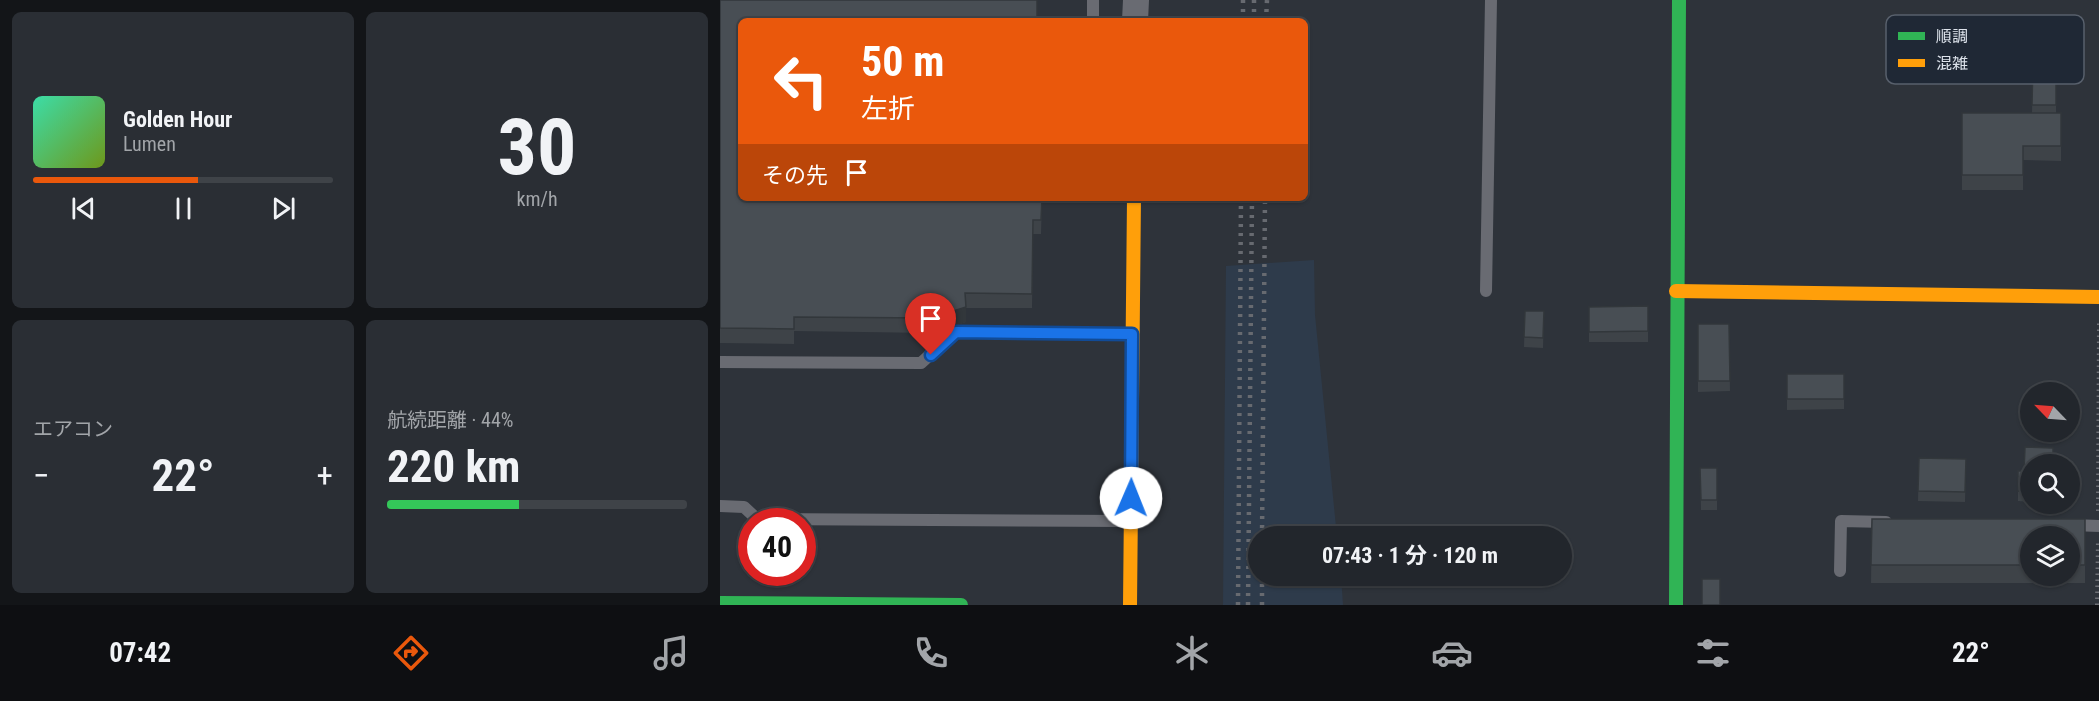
<!DOCTYPE html>
<html lang="ja">
<head>
<meta charset="utf-8">
<style>
  body { margin:0; font-family:"Roboto Condensed","Noto Sans JP",sans-serif; background:#2a2e34; color:#f1f3f6; height:100vh; display:flex; flex-direction:column; font-size:22px; white-space:nowrap }
  * { box-sizing:border-box; margin:0 }
  p { font-size:20px; color:#a2a5a9 }
  .icon { flex:none; width:33px; height:33px; fill:none; stroke:currentColor; stroke-width:2; stroke-linecap:round; stroke-linejoin:round }
  .map { position:relative; flex:1; overflow:hidden }
  .drawer { display:flex; flex-direction:column; gap:12px; padding:12px; background:#131518; width:720px }
  .drawer>* { flex:none }
  .banner { position:absolute; left:18px; top:18px; width:570px; height:183px; border-radius:9px; box-shadow:0 2px 4px #0004,0 0 0 2px #3f4348; background:#ea580c; color:#fff; overflow:hidden }
  .needle { width:39px; rotate:295deg }
  .controls { position:absolute; left:1300px; top:382px; display:grid; gap:12px }
  .controls a { display:grid; place-items:center; width:60px; height:60px; border-radius:50%; background:#22262c; box-shadow:0 2px 4px #0004,0 0 0 2px #3f4348; font-size:30px }
  .speed { position:absolute; left:18px; top:508px; display:flex; gap:12px; font-size:30px; font-weight:700; text-align:center }
  .speed>* { display:grid; place-content:center; width:78px; height:78px; border-radius:50%; background:#22262c; box-shadow:0 2px 4px #0004,0 0 0 2px #3f4348; line-height:1 }
  .speed .limit { border:9px solid #d22; background:#fff; color:#111 }
  .pin { position:absolute; display:grid; place-items:center; width:51px; height:51px; color:#fff; margin:-62px -26px; border-radius:50% 50% 50% 0; rotate:-45deg; box-shadow:0 0 6px #0007 }
  .pin .icon { rotate:45deg }
  .me { position:absolute; width:66px; margin:-33px; rotate:1deg; stroke-linejoin:round; filter:drop-shadow(0 0 4px #0008) }
  .turn { display:flex; align-items:center; gap:21px; height:126px; padding:0 24px; font-size:27px }
  .turn .icon { width:78px; height:78px; stroke-width:2.5 }
  .turn b { display:block; font-size:42px; line-height:51px }
  .then { display:flex; align-items:center; height:57px; padding:0 24px; background:#0003; gap:12px; font-size:22px }
  .big { font-size:45px; font-weight:700; line-height:1.1 }
  .drawer .tile { flex:1; display:flex; flex-direction:column; justify-content:center; gap:9px; min-width:0; padding:0 21px; border-radius:9px; background:#2a2e34 }
  .drawer .dial { align-items:center; gap:0 }
  .dial b { font-size:78px; line-height:1 }
  .song { display:flex; align-items:center; gap:18px }
  .cover { width:72px; height:72px; border-radius:9px; background:linear-gradient(135deg,hsl(160 70% 55%),hsl(80 70% 35%)) }
  .played { height:6px; border-radius:3px; background:linear-gradient(90deg,#ea580c 55%,#3f4348 55%) }
  .keys { display:flex; justify-content:space-around; direction:ltr }
  .heat { display:flex; justify-content:space-between; align-items:center; font-size:33px; direction:ltr }
  .charge { height:9px; border-radius:4px; background:linear-gradient(90deg,#34c759 44%,#3f4348 0) }
  .drawer .tiles { flex:1; display:grid; gap:12px; grid-template-columns:repeat(2,1fr) }
  .trip { position:absolute; left:528px; top:526px; width:324px; height:60px; border-radius:30px; background:#22262c; box-shadow:0 2px 4px #0004,0 0 0 2px #3f4348; font-weight:700; line-height:60px; text-align:center }
  .tab-bar { display:flex; height:96px; justify-content:space-around; align-items:center; background:#0e0f12; color:#a2a5a9 }
  .tab-bar .icon { width:42px; height:42px }
  .tab-bar .on { color:#ea580c }
  .tab-bar b { font-size:27px; color:#f1f3f6 }
  main { display:flex; flex:1; min-height:0 }
  .map>svg:first-child { display:block }
</style>
</head>
<body>
<main>
<section class="drawer">
<div class="tiles">
<div class="tile">
<div class="song"><i class="cover"></i><div><b>Golden Hour</b><p>Lumen</p></div></div>
<div class="played"></div>
<div class="keys"><svg class="icon" aria-label="previous" viewBox="0 0 24 24"><path d="M18 5L8 12l10 7zM5 5v14"/></svg><svg class="icon" aria-label="pause" viewBox="0 0 24 24"><path d="M8 5v14M16 5v14"/></svg><svg class="icon" aria-label="next" viewBox="0 0 24 24"><path d="M6 5l10 7-10 7zM19 5v14"/></svg></div>
</div>
<div class="tile dial"><b>30</b><p>km/h</p></div>
<div class="tile"><p>エアコン</p>
<div class="heat"><a>−</a><b class="big">22°</b><a>+</a></div>
</div>
<div class="tile"><p>航続距離 · 44%</p><b class="big">220 km</b><div class="charge"></div></div>
</div>
</section>
<div class="map">
<svg width="1379" height="605" viewBox="0 0 1379 605">
  <rect width="100%" height="100%" fill="#2e333a"/>
  <path fill="#2e3b4b" d="M594 260 595 315 617 537H538V576H621L623 605H503L506 266Z"/>
  <g fill="none" stroke-linecap="round" stroke-linejoin="round">
    <path stroke="#6e7076" stroke-width="4" stroke-dasharray="1.5 4.5" stroke-linecap="butt" d="M1378 511 1379 323
      M1377 605 1378 539"/>
    <path stroke="#696b72" stroke-width="12" d="M373 21V0
      M766 291 771 0
      M0 362 201 363 235 332 412 334
      M0 506 24 507 37 519 409 521
      M1352 525 1379 526
      M1120 571 1121 521 1166 522"/>
    <path stroke="#696b72" stroke-width="26" d="M415 21 416 0"/>
    <path stroke="#30b455" stroke-width="14" d="M0 603 241 605
      M956 605 959 0"/>
    <path stroke="#ff9f0a" stroke-width="14" d="M956 291 1379 297
      M410 605 414 198"/>
    <path stroke="#676a70" stroke-width="4.5" stroke-dasharray="3 6" stroke-linecap="butt" d="M523 21V0
      M534 21V0
      M546 21 547 0
      M542 537 545 198
      M518 605 521 198
      M528 605 532 198
      M542 605V576"/>
  </g>
  <path fill="#3e4348" fill-rule="evenodd" d="M0 0 21 21 322 198 321 234H313L312 308H246V322L211 333 74 331V344L0 343Z
    M1313 60H1336V113H1341V161L1303 160V190H1242V113H1312Z
    M928 306V342H869V307Z
    M805 311H824L823 348 804 347Z
    M978 324H1009L1010 391 978 392Z
    M1067 374H1124V409L1067 410Z
    M1199 458 1246 459 1245 502 1198 501Z
    M1311 465V502L1298 501V471H1304Z
    M980 468H997V510H981Z
    M1152 519H1365V583H1151ZM1311 537H1350V576H1311Z"/>
  <path fill="#32373b" d="M246 307V322L211 333V318Z"/>
  <path fill="#484e54" stroke="#32373b" stroke-width="1.5" d="M0 0H317V21H21V198H322L321 220H313L312 294 245 293 246 307 211 318 74 317V329L0 328Z
    M1313 60H1336V105H1312Z
    M1242 113H1341V146H1303V175H1242Z
    M928 306V331L869 332V307Z
    M805 311H824L823 338 804 337Z
    M978 324H1009L1010 381H978Z
    M1067 374H1124V399H1067Z
    M1305 447 1333 448V465H1311V492L1298 491V471H1304Z
    M1199 458 1246 459 1245 492 1198 491Z
    M980 468H997V500H981Z
    M1152 519H1365V565H1350V537H1311V565H1151Z
    M982 579H1000V605H982Z"/>
  <g fill="none" stroke-linecap="round" stroke-linejoin="round">
    <defs>
      <path id="route" d="M211 355 236 332 412 334 411 498"/>
    </defs>
    <use href="#route" stroke="#114b97" stroke-width="15"/>
    <use href="#route" stroke="#1a73e8" stroke-width="10"/>
  </g>
  <rect x="1166" y="15" width="198" height="69" rx="9" fill="#1f2835" stroke="#58606c" stroke-width="1.5"/>
  <rect x="1178" y="32" width="27" height="8" fill="#30b455"/>
  <rect x="1178" y="59" width="27" height="8" fill="#ff9f0a"/>
  <g font-size="16" fill="#dde3eb">
    <text x="1216" y="42">順調</text>
    <text x="1216" y="69">混雑</text>
  </g>
</svg>
<div class="controls">
<a><svg class="needle" viewBox="-14 -14 28 28"><path d="M0-13l5 13h-10z" fill="#e53935"/><path d="M0 13l5-13h-10z" fill="#a2a5a9"/></svg></a>
<a><svg class="icon" aria-label="search" viewBox="0 0 24 24"><circle cx="10" cy="10" r="6"/><path d="M15 15l6 6"/></svg></a>
<a><svg class="icon" aria-label="layers" viewBox="0 0 24 24"><path d="M12 4l9 5-9 5-9-5zM3 14l9 5 9-5"/></svg></a>
</div>
<div class="speed"><div class="limit">40</div></div>
<div class="pin" style="left:211px;top:355px;background:#d93025"><svg class="icon" aria-label="arrive" viewBox="0 0 24 24"><path d="M6 21V4h12l-3 4 3 4H6"/></svg></div>
<svg class="me" style="left:411px;top:498px" viewBox="-20 -20 40 40"><circle r="19" fill="#fff"/><path d="M0-13L10 11 0 6-10 11z" fill="#1a73e8"/></svg>
<div class="trip">07:43 · 1 分 · 120 m</div>
<div class="banner">
<div class="turn"><svg class="icon" aria-label="left" viewBox="0 0 24 24"><path d="M17 20v-9H6M10 6l-5 5 5 5"/></svg><div><b>50 m</b>左折</div></div>
<div class="then">その先<svg class="icon" aria-label="arrive" viewBox="0 0 24 24"><path d="M6 21V4h12l-3 4 3 4H6"/></svg></div>
</div>
</div>
</main>
<nav class="tab-bar">
<b>07:42</b>
<svg class="icon on" aria-label="directions" viewBox="0 0 24 24"><path d="M12 3l9 9-9 9-9-9zM9 14v-3h6M13 9l2 2-2 2"/></svg>
<svg class="icon" aria-label="music" viewBox="0 0 24 24"><path d="M9 18V5l10-2v13"/><circle cx="6" cy="18" r="3"/><circle cx="16" cy="16" r="3"/></svg>
<svg class="icon" aria-label="phone" viewBox="0 0 24 24"><path d="M5 4h4l2 5-3 2q2 4 5 5l2-3 5 2v4C11 20 4 13 5 4z"/></svg>
<svg class="icon" aria-label="climate" viewBox="0 0 24 24"><path d="M12 3v18M4 7l16 10M4 17L20 7"/></svg>
<svg class="icon" aria-label="car" viewBox="0 0 24 24"><path d="M5 17H2v-5l4-1 3-4h7l3 4 3 1v5h-3M9 17h6M6 11h13"/><circle cx="7" cy="17" r="2"/><circle cx="17" cy="17" r="2"/></svg>
<svg class="icon" aria-label="filters" viewBox="0 0 24 24"><path d="M4 7h16M4 17h16"/><circle cx="9" cy="7" r="2"/><circle cx="15" cy="17" r="2"/></svg>
<b>22°</b>
</nav>
</body>
</html>
